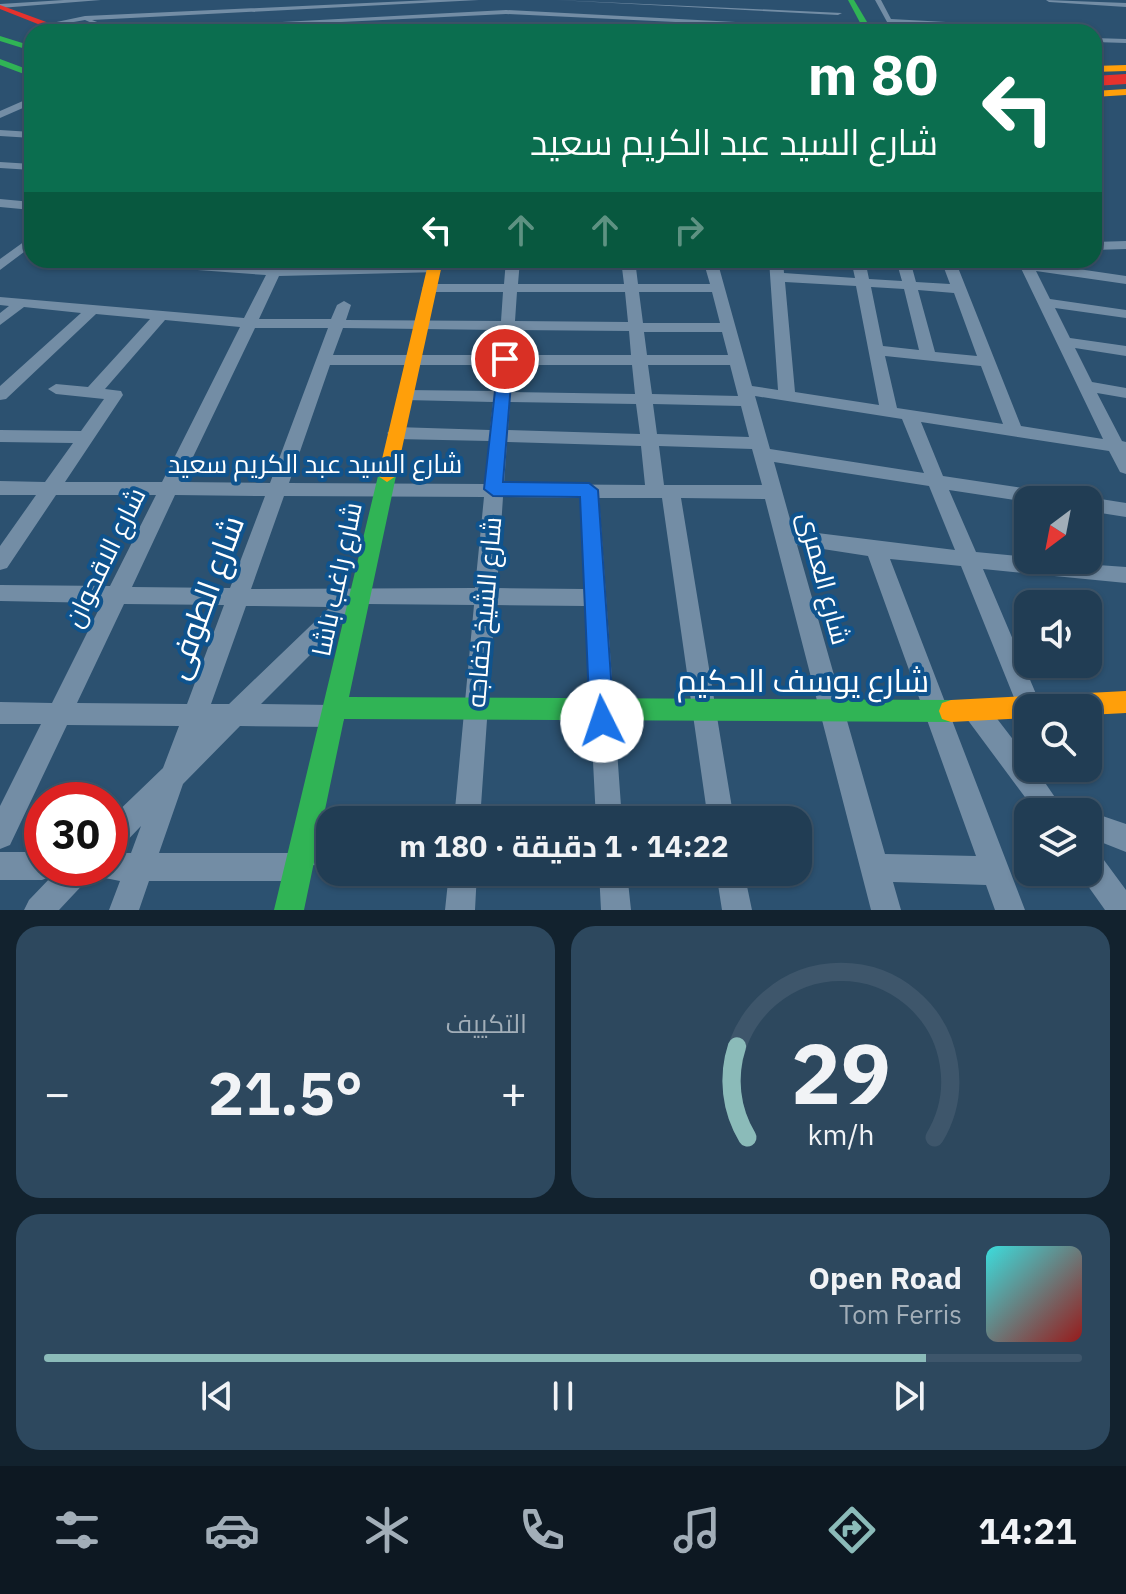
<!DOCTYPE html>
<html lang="ar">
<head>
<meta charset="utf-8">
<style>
  body { margin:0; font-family:"IBM Plex Sans",Cairo,sans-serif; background:#2d485e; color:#f1f3f6; direction:rtl; height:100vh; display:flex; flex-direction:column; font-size:30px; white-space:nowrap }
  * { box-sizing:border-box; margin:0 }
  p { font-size:26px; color:#a2aeb8 }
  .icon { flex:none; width:44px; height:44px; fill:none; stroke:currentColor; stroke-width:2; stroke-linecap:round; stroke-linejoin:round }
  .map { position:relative; height:910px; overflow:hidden; direction:ltr }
  .details { display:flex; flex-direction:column; gap:16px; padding:16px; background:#12222e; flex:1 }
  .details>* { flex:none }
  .guide { position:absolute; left:24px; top:24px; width:1078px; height:244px; border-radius:24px; box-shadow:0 2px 6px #0004,0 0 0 2px #3e566b; direction:rtl; background:#0b6e4f; color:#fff; overflow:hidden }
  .needle { width:52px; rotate:212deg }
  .tools { position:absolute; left:1014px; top:486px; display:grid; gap:16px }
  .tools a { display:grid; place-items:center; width:88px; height:88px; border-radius:16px; background:#213d54; box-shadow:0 2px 6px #0004,0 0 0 2px #3e566b; font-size:40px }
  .speed { position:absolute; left:24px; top:782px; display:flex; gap:16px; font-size:40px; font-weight:700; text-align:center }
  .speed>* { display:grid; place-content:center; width:104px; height:104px; border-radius:50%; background:#213d54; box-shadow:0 2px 6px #0004,0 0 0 2px #3e566b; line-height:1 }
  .speed .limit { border:12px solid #d22; background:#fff; color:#111 }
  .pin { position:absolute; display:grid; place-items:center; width:68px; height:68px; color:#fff; margin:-34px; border:4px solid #fff; border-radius:50%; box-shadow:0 2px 8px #0007 }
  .me { position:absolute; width:88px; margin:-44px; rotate:356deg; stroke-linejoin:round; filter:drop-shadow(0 0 6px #0008) }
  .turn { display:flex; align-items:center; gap:28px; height:168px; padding:0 32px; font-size:36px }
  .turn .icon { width:104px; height:104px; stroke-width:2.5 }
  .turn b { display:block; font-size:56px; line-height:68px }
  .lanes { display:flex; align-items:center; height:76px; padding:0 32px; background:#0003; justify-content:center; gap:40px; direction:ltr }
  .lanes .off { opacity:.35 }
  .big { font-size:60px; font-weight:700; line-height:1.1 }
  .details .tile { flex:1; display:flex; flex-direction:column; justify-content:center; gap:12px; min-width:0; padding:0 28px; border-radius:24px; background:#2d485e }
  .details .dial { align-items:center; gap:0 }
  .dial svg { height:208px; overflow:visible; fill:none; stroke:#3e566b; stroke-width:7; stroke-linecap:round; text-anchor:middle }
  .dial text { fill:#f1f3f6; stroke:none }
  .song { display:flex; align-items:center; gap:24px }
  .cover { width:96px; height:96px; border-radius:12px; background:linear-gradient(135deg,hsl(180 70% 55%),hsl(0 70% 35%)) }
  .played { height:8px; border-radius:4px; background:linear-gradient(90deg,#8bbbb9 85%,#3e566b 85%) }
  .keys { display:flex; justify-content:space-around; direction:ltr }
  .heat { display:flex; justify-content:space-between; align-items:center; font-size:44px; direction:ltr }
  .details .tiles { flex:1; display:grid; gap:16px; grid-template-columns:1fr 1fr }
  .tile:last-child { grid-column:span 2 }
  .trip { position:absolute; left:316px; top:806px; width:496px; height:80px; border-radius:24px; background:#213d54; box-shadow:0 2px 6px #0004,0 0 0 2px #3e566b; font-weight:700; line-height:80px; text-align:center; direction:rtl }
  .menu { display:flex; height:128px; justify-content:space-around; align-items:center; background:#0d1822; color:#a2aeb8 }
  .menu .icon { width:56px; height:56px }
  .menu .active { color:#8bbbb9 }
  .menu b { font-size:36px; color:#f1f3f6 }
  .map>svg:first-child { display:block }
</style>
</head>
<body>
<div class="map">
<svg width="1126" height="910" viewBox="0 0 1126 910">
  <rect width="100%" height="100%" fill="#2c5170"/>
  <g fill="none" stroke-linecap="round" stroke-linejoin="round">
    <path fill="#738da5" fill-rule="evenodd" d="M64 0H101L0 8V4Z
      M431 0H479L92 20 123 32H112L85 20 51 26 47 24 85 16Z
      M556 0 842 13 838 15Z
      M875 0H881L891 19 1001 25 1012 32 893 23 896 29 892 31Z
      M1046 0 1126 3V7L1049 2Z
      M506 10 848 28 844 30 506 14 154 31 150 29Z
      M502 25 608 30 612 32 502 29 411 32Z
      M1094 38 1126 39V43L1094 42Z
      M32 97V104L0 118V111Z
      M0 130 32 132V138L0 136Z
      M0 162 32 164V170L0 168Z
      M0 199 32 202V210L0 207Z
      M32 236V246L0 270V259Z
      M1126 241V249L1094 250V242Z
      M108 260H168L270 268 273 260H287L283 268 434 265 441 269 439 272 279 276 259 319H331L337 305 344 301 351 305 346 320 501 321 503 292H429L422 288 429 284H504L506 260H520L518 284H624L621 260H635L638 284H710L703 260H717L752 386 778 390 769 260H783L784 273 855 278 851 260H865L869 279 902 281 896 260H910L916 282 950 284 941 260H955L1021 426 1103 439 1017 260 1126 276V284L1036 271 1050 299 1126 310V318L1055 308 1070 338 1126 346V356L1075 348 1092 382 1126 388V398L1097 393 1122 441 1126 442V474L1120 472 1109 451 921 422 943 476 1057 493 1064 495 1067 500 1028 502 949 490 976 552 1028 557V560L1126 567V583L983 569 1042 708H1028V717L1021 715 961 566 890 559 1025 910H995L986 885 893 882 901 910H871L765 499 681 498 734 820H708L662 498H599L622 820H596L585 606 495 605 480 820H454L474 605 367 604 357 608 261 704 333 705 342 708 345 716 342 724 333 727 240 726 183 784 159 853H290L293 841 303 837 330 838V866L312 865 309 877 299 881H149L139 910H109L120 881 100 877 96 868H110V853H131L141 826 120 848 110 852V819L163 768 179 726 67 725 10 845 0 849V806L41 724H0V702L52 703 102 603 0 601V585L110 586 156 495H56L7 568 0 570V546L36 495H0V481L45 482 73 443 0 442V430L81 431 104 399 56 394 48 389 56 384 88 387 150 319 96 314 6 399 0 400V386L81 313 24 307 0 325V313L9 306 0 305V297L244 318 266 275 115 264ZM785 282 856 286 879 405 795 392ZM871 287 904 289 919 350 883 346ZM918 290 954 293 977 356 935 352ZM517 292H625L628 322 515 321ZM639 292H712L720 323H643ZM165 320 240 327 162 482H65L123 395 121 391 105 389ZM255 328H328L270 483 181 482ZM343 328 500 330 497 355H333ZM515 330 629 331 631 355H513ZM644 332H722L728 355H647ZM885 356 981 366 1003 424 897 408ZM330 365H496L494 391 405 390 397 395 405 400 493 402 490 430 396 427 387 433 396 439 489 441 485 484 289 483ZM512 365H632L635 394 510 392ZM648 365H730L738 396 652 394ZM755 396 902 419 924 473 770 449ZM510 402 636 404 640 434 508 430ZM653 404 741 406 749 437 657 434ZM507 442 641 446 645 485 504 484ZM659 446 752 449 762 485H664ZM774 462 929 486 955 550 793 530ZM175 495 265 496 230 588 132 587ZM284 496 484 497 475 588 251 589ZM503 497 580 498 584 589 497 588ZM797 545 868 556 976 856 885 854ZM124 604 224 605 187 704 77 703ZM246 606 330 607 229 704H211Z
      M1088 497 1126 503V517L1088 511V500H1081Z
      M976 700 985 703 1028 759V768H1035L1065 812H1036L967 719 964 711 967 703Z
      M1088 811 1126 824V852L1088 837V812H1084Z
      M1088 848 1098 852 1126 890V910H1105L1078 872H1088Z
      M0 852H42V868H55L52 876 59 868H93L89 878 59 910H24L29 900 52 876 42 880H0Z
      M449 872H477L475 910H445Z
      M599 872H627L631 910H601Z
      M716 872H744L752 910H722Z"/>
    <path fill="#30b455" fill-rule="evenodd" d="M848 0H854L873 32H865Z
      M0 36 32 46V51L0 41Z
      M0 59 32 71V77L0 65Z
      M387 470 396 476 349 697 951 700 960 703 963 711 960 719 951 722 344 719 304 910H274L378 476Z"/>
    <path fill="#ff9f0a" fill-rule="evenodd" d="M1126 65V71L1094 72V66Z
      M1126 89V95L1094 97V91Z
      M429 260H443L396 476 387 482 378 476Z
      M1126 691V713L1088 715V708H1028V718L951 722 942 719 939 711 942 703 951 700Z"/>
    <path fill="#e5322d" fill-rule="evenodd" d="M0 5 68 30 69 32H58L0 9Z"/>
    <path stroke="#e5322d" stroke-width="10" d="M1094 81 1126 79"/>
  </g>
  <path fill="#1a73e8" stroke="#114b97" stroke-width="2" d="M499 355 513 359 503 482 589 483 598 490 614 721 611 729 602 732 593 729 590 721 580 497 493 496 484 489Z"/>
  <g text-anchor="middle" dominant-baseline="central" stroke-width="8" stroke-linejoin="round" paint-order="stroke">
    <g font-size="26" fill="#fff" stroke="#0f538d">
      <text x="315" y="463">شارع السيد عبد الكريم سعيد</text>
      <text transform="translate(104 557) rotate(-64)">شارع الاقحوان</text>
      <text transform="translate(825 578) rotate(75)">شارع العمرى</text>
      <text transform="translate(336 579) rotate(-78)">شارع راغب باشا</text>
      <text transform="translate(483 612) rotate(-85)">شارع الشيخ خفاجه</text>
    </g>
    <g font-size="32" fill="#fff" stroke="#0f538d">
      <text transform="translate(204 597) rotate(-70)">شارع الطوفى</text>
      <text x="803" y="680">شارع يوسف الحكيم</text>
    </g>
  </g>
</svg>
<div class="tools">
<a><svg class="needle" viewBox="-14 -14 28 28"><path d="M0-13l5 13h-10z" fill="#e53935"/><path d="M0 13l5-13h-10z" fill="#a2aeb8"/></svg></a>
<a><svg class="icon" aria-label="sound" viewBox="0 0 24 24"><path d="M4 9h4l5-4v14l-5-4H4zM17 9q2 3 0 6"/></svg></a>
<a><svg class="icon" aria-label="search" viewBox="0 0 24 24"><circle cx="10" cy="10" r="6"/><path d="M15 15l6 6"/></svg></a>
<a><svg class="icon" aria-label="layers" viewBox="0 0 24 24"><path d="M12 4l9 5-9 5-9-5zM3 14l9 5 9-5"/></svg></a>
</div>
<div class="speed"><div class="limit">30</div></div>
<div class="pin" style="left:505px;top:359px;background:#d93025"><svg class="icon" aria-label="arrive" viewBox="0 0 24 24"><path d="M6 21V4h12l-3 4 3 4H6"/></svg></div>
<svg class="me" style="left:602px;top:721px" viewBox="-20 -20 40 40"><circle r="19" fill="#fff"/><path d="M0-13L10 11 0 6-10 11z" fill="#1a73e8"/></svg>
<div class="trip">14:22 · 1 دقيقة · 180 m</div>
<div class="guide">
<div class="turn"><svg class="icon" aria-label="left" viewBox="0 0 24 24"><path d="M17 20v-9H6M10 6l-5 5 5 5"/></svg><div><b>80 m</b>شارع السيد عبد الكريم سعيد</div></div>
<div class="lanes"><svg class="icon" aria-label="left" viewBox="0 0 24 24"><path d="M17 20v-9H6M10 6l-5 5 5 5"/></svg><svg class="icon off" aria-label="ahead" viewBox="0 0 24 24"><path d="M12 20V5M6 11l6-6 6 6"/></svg><svg class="icon off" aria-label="ahead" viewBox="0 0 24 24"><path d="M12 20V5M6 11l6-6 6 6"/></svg><svg class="icon off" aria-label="right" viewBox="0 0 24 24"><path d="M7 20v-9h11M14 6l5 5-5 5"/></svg></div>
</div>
</div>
<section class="details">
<div class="tiles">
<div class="tile dial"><svg viewBox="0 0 100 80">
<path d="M14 69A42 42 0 1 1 86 69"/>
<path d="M14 69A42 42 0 0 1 10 34" stroke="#8bbbb9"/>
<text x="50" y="56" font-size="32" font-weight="700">29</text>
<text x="50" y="72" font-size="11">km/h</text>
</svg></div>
<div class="tile"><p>التكييف</p>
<div class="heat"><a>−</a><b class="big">21.5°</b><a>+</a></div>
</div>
<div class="tile">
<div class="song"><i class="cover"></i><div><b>Open Road</b><p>Tom Ferris</p></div></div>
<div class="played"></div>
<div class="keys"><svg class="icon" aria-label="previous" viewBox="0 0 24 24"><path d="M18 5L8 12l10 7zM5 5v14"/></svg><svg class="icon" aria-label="pause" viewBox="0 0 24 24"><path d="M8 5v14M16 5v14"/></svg><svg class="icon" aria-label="next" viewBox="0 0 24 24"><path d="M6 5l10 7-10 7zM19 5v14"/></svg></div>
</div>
</div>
</section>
<nav class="menu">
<b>14:21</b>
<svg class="icon active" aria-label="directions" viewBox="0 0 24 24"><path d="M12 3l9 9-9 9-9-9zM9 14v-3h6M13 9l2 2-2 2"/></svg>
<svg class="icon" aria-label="music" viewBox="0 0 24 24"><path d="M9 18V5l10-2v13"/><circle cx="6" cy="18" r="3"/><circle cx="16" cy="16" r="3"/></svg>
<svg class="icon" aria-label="phone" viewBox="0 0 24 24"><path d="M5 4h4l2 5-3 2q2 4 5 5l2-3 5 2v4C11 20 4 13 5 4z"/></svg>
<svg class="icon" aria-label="climate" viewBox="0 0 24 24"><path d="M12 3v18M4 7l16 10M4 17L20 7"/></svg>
<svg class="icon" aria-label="car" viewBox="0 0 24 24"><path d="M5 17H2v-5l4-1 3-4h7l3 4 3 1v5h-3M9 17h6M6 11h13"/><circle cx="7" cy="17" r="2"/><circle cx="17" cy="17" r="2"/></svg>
<svg class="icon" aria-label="filters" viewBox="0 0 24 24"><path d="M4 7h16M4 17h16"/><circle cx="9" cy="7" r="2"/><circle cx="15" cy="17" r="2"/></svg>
</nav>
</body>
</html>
